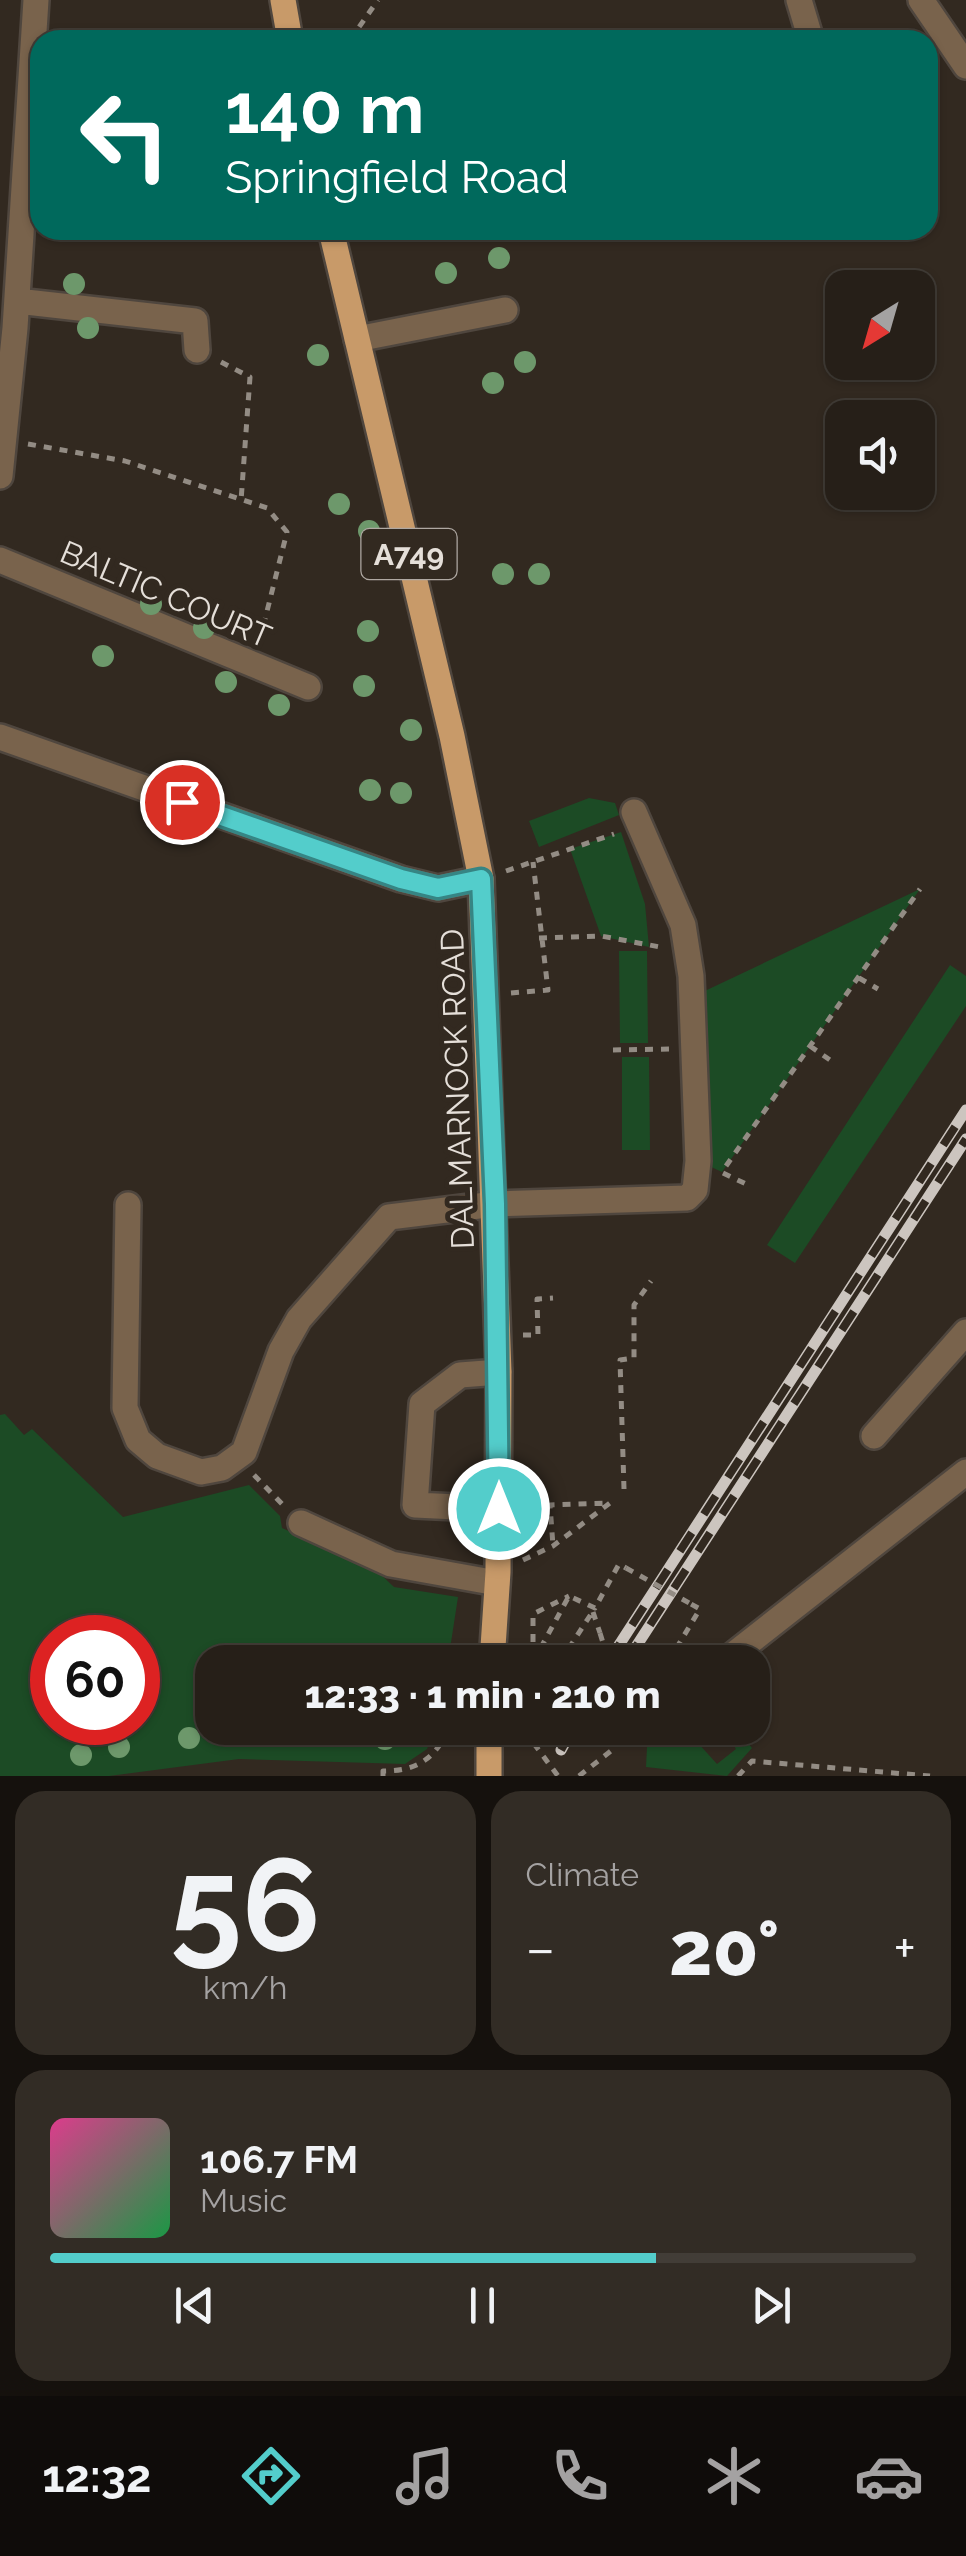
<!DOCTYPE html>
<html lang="en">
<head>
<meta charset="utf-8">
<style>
  body { margin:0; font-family:Raleway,sans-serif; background:#322c25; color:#f1f3f6; height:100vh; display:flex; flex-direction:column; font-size:38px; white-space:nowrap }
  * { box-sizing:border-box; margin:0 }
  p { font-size:32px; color:#a4a2a2 }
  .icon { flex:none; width:55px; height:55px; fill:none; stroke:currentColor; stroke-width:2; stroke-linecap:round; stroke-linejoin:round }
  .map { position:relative; height:1776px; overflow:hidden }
  .drawer { display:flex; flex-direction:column; gap:15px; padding:15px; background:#15110d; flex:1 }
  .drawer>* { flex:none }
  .guide { position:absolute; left:30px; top:30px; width:908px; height:210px; border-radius:30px; box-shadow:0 2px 8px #0004,0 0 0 2px #423d37; background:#00695c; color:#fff; overflow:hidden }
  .needle { width:65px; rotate:217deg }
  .tools { position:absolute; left:825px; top:270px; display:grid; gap:20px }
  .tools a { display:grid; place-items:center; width:110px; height:110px; border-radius:20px; background:#261f18; box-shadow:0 2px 8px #0004,0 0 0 2px #423d37; font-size:50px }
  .speed { position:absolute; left:30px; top:1615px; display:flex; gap:20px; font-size:50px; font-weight:700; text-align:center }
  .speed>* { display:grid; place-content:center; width:130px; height:130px; border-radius:50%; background:#261f18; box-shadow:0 2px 8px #0004,0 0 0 2px #423d37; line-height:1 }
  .speed .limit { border:15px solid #d22; background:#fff; color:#111 }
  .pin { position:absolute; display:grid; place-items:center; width:85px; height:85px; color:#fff; margin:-42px; border:5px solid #fff; border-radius:50%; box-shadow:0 2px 10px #0007 }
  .me { position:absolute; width:110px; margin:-55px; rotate:0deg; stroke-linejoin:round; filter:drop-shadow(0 0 8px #0008) }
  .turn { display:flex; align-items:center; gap:35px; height:210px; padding:0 30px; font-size:45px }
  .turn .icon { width:130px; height:130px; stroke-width:2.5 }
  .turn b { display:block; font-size:70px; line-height:85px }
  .big { font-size:75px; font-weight:800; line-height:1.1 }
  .drawer .card { flex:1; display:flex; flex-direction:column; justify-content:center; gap:15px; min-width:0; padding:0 35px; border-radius:30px; background:#322c25 }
  .drawer .dial { align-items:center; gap:0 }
  .dial b { font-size:130px; line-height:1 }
  .song { display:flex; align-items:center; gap:30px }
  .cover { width:120px; height:120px; border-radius:15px; background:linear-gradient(135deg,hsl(330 70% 55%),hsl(140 70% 35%)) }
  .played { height:10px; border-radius:5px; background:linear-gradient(90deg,#53cdcb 70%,#423d37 70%) }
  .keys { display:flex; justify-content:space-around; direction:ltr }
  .heat { display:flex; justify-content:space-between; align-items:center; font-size:55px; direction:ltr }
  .drawer .tiles { flex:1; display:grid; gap:15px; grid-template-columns:1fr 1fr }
  .card:last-child { grid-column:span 2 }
  .trip { position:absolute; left:195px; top:1645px; width:575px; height:100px; border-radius:30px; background:#261f18; box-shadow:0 2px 8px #0004,0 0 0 2px #423d37; font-weight:800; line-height:100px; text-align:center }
  .dock { display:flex; height:160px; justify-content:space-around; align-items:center; background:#0f0c0a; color:#a4a2a2 }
  .dock .icon { width:70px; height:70px }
  .dock .current { color:#53cdcb }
  .dock b { font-size:45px; color:#f1f3f6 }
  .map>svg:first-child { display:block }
</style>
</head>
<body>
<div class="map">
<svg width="966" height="1776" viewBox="0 0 966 1776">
  <rect width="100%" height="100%" fill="#322920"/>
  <path fill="#1c4b25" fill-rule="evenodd" d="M589 798 615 803 619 815 539 847 529 821Z
    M621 832 645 904 649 947 601 936 570 849Z
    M920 889 722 1172 698 1161 692 997Z
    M619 951H647L648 1043H620Z
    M950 965 966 976V1006L795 1263 767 1245Z
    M622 1057H649L650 1150H622Z
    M5 1414 24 1435 32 1429 123 1517 249 1485 280 1516 282 1528 376 1570 394 1587 458 1597 448 1662H212V1728H436L427 1749 405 1764 239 1759 109 1776H0V1415ZM52 1638H138V1722H52Z
    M722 1728H736L752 1748 727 1776 646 1767 647 1747 674 1735 698 1743 717 1764 736 1749Z"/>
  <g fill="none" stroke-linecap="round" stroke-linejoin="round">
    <defs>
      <path id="minor" d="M799 0 811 40
        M921 0 966 66
        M17 301 195 321 197 350
        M357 339 505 310
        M0 476 15 328 36 0
        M0 560 308 687
        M0 737 401 879 438 888 481 879
        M128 1205 125 1408 138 1440 157 1456 201 1472 222 1468 244 1452 281 1351 299 1319 389 1217 495 1204 687 1198 695 1190 698 1161 691 976 683 925 634 812
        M499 1372 460 1375 422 1404 415 1505 499 1509
        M874 1436 966 1332
        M301 1523 391 1564 497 1583
        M724 1662 966 1472
        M637 1730 641 1728"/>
      <path id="major" d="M283 0 290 40
        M331 230 452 736 481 879 499 1372 498 1572 492 1662
        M489 1728V1776"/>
    </defs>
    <use href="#minor" stroke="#4f463e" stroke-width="30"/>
    <use href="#major" stroke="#4f463e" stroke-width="30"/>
    <path stroke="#938c84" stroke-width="5" stroke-dasharray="8 8" stroke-linecap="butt" d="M350 40 378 0
      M221 362 250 377 241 501
      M28 444 125 461 267 508 287 532 260 639
      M506 871 614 834
      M539 938 601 936 660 947
      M859 978 878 989
      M511 993 548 990 533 862
      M810 1046 830 1060
      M613 1050 670 1049
      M726 1166 920 889
      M723 1173 746 1184
      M523 1335H538L537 1299 553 1298
      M254 1475 285 1507
      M624 1489 620 1360 634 1358V1305L651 1281
      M523 1560 553 1546 610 1503 550 1505 553 1546
      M593 1612 600 1633
      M533 1658V1614L569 1596
      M533 1662 569 1596 595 1608 619 1564 626 1568
      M560 1662 595 1608
      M647 1662H649
      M668 1662 700 1609 691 1604
      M532 1728V1741L558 1776
      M383 1776V1771C411 1771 430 1763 444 1738L461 1739
      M579 1776 616 1747
      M738 1776 752 1761 930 1776"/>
    <use href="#minor" stroke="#79634c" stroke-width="25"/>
    <use href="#major" stroke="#c89a69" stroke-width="25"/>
    <defs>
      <path id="rail" d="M608 1662 966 1110
        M626 1662 966 1139
        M588 1729V1728
        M561 1750 573 1728"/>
    </defs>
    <use href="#rail" stroke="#ccc5bf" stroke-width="11"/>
    <use href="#rail" stroke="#322920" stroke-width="8" stroke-dasharray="22" stroke-linecap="butt"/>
    <path stroke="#938c84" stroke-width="5" stroke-dasharray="8 8" stroke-linecap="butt" d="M626 1568 691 1604
      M600 1633 609 1662"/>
  </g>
  <g fill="#6d986b">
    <circle cx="499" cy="258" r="11"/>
    <circle cx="446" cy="273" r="11"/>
    <circle cx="74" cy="284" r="11"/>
    <circle cx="88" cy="328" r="11"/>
    <circle cx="318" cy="355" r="11"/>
    <circle cx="525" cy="362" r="11"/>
    <circle cx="493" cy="383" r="11"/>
    <circle cx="339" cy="504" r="11"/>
    <circle cx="369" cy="531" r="11"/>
    <circle cx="503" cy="574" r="11"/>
    <circle cx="539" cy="574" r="11"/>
    <circle cx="151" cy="604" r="11"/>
    <circle cx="204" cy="628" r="11"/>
    <circle cx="368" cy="631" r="11"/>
    <circle cx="103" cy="656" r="11"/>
    <circle cx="226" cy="682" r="11"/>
    <circle cx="364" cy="686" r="11"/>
    <circle cx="279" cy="705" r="11"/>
    <circle cx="411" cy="730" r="11"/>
    <circle cx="370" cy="790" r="11"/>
    <circle cx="401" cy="793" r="11"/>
    <circle cx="189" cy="1738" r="11"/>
    <circle cx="385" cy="1739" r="11"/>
    <circle cx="119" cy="1747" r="11"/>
    <circle cx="81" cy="1755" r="11"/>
  </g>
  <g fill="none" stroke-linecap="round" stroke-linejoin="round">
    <defs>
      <path id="route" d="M182 802 401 879 438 888 481 879 495 1204 499 1509"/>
    </defs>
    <use href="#route" stroke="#368584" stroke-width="25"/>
    <use href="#route" stroke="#53cdcb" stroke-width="18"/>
  </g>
  <g text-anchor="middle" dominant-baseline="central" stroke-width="10" stroke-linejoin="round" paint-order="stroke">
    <rect fill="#322920" stroke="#afa8a2" stroke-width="2.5" x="361.5" y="529" width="95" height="50" rx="8"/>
    <g font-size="30" font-weight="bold" fill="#e5dfd9">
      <text x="409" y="554">A749</text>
    </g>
    <g font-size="32" fill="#e5dfd9" stroke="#322920">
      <text transform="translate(166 594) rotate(23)">BALTIC COURT</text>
      <text transform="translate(457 1089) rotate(-92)">DALMARNOCK ROAD</text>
    </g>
  </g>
</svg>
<div class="tools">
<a><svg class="needle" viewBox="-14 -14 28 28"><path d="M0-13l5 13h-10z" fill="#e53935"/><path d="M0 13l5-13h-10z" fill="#a4a2a2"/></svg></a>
<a><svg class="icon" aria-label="sound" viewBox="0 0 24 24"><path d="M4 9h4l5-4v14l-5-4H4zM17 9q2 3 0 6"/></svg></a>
</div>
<div class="speed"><div class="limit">60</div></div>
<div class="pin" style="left:182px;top:802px;background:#d93025"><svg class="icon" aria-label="arrive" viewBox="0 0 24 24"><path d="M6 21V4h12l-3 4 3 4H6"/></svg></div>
<svg class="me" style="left:499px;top:1509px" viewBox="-20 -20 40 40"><circle r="17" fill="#53cdcb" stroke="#fff" stroke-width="3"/><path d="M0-11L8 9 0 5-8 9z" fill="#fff"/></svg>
<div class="trip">12:33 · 1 min · 210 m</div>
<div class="guide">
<div class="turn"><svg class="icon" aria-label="left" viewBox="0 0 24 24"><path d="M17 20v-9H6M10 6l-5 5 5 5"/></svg><div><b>140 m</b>Springfield Road</div></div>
</div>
</div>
<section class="drawer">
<div class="tiles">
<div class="card dial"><b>56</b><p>km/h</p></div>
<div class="card"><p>Climate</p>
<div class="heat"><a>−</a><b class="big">20°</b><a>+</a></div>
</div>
<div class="card">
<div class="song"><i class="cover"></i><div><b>106.7 FM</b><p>Music</p></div></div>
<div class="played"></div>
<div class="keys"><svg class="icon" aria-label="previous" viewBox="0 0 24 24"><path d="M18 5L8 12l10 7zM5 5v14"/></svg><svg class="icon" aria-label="pause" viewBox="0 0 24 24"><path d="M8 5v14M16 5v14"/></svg><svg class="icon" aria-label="next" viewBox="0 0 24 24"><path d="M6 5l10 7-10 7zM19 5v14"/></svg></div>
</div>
</div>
</section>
<nav class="dock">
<b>12:32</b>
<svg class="icon current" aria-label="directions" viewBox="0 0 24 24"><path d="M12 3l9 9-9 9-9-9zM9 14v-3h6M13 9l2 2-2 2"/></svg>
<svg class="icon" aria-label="music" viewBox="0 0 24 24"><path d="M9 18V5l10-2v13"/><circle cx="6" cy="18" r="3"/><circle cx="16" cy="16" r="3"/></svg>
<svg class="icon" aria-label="phone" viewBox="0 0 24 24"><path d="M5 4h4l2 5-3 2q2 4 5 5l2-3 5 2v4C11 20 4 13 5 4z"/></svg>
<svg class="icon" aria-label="climate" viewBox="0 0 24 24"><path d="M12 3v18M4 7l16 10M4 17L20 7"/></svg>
<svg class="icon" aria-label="car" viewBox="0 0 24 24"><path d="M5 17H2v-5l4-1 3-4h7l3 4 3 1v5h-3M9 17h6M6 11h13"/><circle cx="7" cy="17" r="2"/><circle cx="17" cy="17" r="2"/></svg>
</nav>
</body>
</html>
